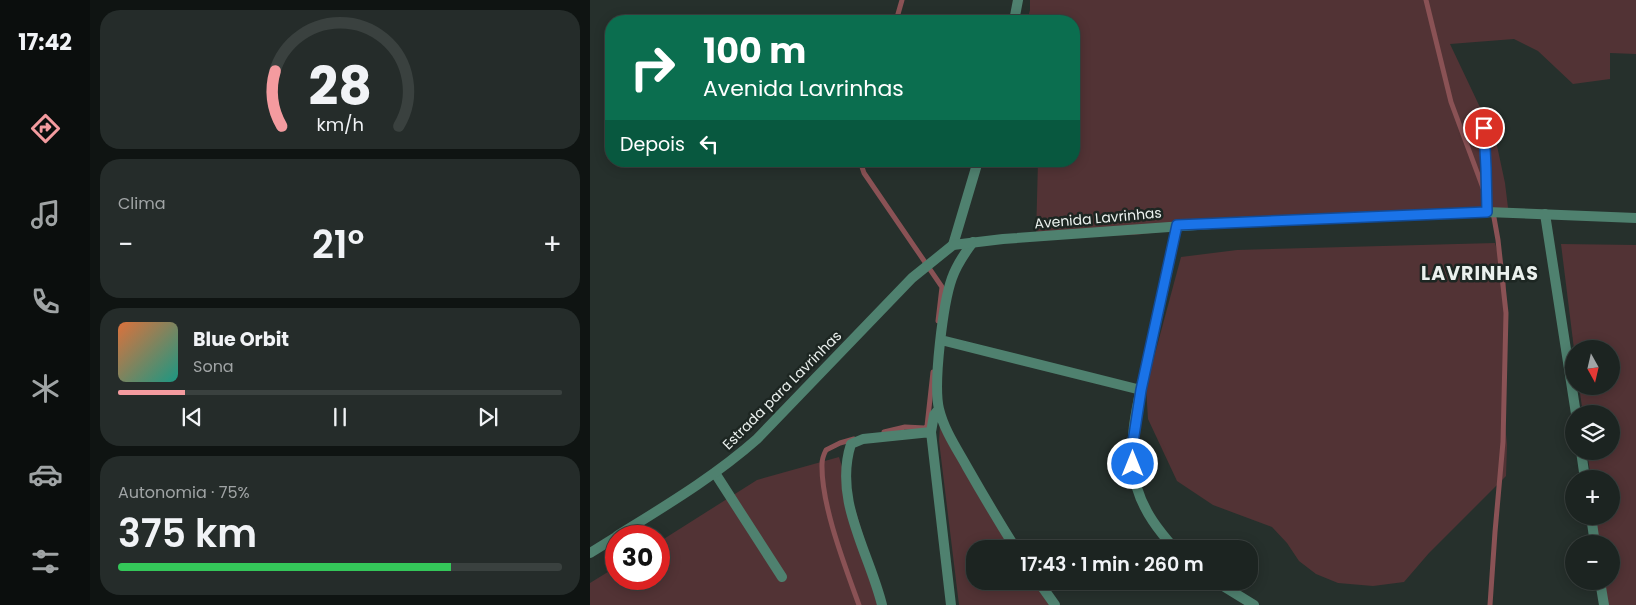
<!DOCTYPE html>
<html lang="pt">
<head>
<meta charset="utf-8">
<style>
  body { margin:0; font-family:Poppins,sans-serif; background:#252c2a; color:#f1f3f6; height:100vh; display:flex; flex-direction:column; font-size:19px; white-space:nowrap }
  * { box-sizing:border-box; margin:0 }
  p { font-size:16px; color:#a0a4a5 }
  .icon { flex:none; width:28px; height:28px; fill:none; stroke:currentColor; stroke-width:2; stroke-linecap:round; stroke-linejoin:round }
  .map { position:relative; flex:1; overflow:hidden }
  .drawer { display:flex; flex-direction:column; gap:10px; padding:10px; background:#0f1412; width:500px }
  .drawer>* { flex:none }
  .top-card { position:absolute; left:15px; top:15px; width:475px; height:152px; border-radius:20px; box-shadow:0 2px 12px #0003,0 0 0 1px #3a413f; background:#0b6e4f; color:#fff; overflow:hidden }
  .needle { width:32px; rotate:172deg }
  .fabs { position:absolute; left:975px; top:340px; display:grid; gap:10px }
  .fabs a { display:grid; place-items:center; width:55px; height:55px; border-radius:50%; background:#1c2421; box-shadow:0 2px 12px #0003,0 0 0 1px #3a413f; font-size:25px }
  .speed { position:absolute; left:15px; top:525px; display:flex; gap:10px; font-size:25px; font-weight:700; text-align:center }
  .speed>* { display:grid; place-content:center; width:65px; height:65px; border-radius:50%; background:#1c2421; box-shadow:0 2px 12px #0003,0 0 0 1px #3a413f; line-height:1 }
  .speed .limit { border:8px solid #d22; background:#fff; color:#111 }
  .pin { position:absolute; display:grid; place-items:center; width:42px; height:42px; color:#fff; margin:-21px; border:2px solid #fff; border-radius:50%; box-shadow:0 1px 5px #0007 }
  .me { position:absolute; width:55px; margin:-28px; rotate:0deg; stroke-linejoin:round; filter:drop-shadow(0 0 4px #0008) }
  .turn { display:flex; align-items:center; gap:18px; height:105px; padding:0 15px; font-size:22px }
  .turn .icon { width:65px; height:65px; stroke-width:2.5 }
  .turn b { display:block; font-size:35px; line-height:42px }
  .then { display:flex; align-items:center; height:48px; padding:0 15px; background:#0003; gap:10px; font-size:19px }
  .big { font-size:38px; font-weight:600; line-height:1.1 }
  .drawer .widget { flex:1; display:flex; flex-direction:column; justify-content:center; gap:8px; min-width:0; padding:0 18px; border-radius:20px; background:#252c2a }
  .drawer .dial { align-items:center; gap:0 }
  .dial svg { height:130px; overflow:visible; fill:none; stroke:#3a413f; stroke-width:7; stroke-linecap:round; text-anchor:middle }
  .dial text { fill:#f1f3f6; stroke:none }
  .song { display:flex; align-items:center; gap:15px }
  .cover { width:60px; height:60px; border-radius:8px; background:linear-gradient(135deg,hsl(20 70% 55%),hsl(170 70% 35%)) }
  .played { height:5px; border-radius:2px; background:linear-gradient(90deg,#f49b9f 15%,#3a413f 15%) }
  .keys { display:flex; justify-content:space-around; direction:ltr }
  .heat { display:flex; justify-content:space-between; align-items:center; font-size:28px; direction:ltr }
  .charge { height:8px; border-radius:4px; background:linear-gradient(90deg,#34c759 75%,#3a413f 0) }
  .trip { position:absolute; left:376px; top:540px; width:292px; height:50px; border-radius:20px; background:#1c2421; box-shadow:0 2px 12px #0003,0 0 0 1px #3a413f; font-weight:600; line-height:50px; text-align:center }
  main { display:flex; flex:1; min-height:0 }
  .dock { display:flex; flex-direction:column; width:90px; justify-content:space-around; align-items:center; background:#0b0e0d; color:#a0a4a5 }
  .dock .icon { width:35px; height:35px }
  .dock .active { color:#f49b9f }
  .dock b { font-size:22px; color:#f1f3f6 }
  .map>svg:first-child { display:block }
</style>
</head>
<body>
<main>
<nav class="dock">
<b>17:42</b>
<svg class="icon active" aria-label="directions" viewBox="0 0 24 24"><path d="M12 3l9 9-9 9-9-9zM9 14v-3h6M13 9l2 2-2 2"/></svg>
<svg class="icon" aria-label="music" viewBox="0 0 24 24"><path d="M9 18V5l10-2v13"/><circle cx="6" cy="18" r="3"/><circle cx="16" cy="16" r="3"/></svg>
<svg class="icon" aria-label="phone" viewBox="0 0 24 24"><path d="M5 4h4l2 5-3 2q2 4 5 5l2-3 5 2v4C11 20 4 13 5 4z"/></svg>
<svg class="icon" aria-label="climate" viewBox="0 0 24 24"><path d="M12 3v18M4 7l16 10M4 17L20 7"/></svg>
<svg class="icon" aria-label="car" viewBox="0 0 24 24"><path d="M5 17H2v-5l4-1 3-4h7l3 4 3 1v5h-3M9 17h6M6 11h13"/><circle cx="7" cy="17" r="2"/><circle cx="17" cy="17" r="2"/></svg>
<svg class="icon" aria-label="filters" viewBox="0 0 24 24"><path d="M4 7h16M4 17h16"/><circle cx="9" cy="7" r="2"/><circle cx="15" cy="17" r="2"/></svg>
</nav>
<section class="drawer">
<div class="widget dial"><svg viewBox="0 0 100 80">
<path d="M14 69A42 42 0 1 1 86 69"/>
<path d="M14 69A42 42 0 0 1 10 35" stroke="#f49b9f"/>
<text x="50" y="56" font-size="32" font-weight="700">28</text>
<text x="50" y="72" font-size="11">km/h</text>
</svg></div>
<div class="widget"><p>Clima</p>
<div class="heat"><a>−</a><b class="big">21°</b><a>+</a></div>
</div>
<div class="widget">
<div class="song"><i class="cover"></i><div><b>Blue Orbit</b><p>Sona</p></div></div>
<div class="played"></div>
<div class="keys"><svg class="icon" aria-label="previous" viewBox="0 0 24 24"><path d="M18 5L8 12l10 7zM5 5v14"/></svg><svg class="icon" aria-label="pause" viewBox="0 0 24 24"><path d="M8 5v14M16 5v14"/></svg><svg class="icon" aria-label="next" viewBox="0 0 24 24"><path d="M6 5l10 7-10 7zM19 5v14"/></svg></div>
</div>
<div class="widget"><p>Autonomia · 75%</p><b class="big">375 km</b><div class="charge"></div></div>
</section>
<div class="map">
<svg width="1046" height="605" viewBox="0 0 1046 605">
  <rect width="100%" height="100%" fill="#26302c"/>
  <path fill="#523335" d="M440 0H1046V54L1020 53V79L983 84 948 51 924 39 860 44 906 141 915 183 919 216 645 223 545 235 446 237 448 161H484V21H437L440 10Z
    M905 243 916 280 915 350 912 390 917 445 916 476 839 553 814 582 783 586 748 583 726 574 709 561 697 543 682 527 623 505 587 481 558 419 556 387 591 257 647 250Z
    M971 244 1046 245V605H1016L1013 581H1021V544H1009L1005 516H1021V479H1001L997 451H1021V414H993L989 386H1021V349H984Z
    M350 425 399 496 431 549H385V581H451L466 605H369L349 441Z
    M249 457 287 580 291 605H0V583L26 567V579H69V542L167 480Z"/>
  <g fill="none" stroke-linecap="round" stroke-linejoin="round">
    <path stroke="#8a5255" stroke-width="5" d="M836 0 861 102 893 188
      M306 21 312 0
      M270 161 274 173 352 287 348 321
      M294 432 315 427 335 428 337 426 343 372
      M264 439 250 443 236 450C234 454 232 459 232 464 231 505 255 566 269 605
      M900 605 905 532 913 442 916 313 908 240 903 212"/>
    <path stroke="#4f816f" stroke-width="10" d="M424 21 428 0
      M894 128 897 212
      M955 214 986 414
      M383 242C374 254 367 264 362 278 353 303 343 384 349 409 354 430 367 449 377 467 393 495 409 522 426 549
      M363 245 388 161
      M351 340 551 390
      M349 409 344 415 341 432 361 605
      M991 451 995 479
      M125 473 192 577
      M1001 516 1005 544
      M585 549C569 531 554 512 547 488 534 442 551 390 561 345 570 305 579 265 587 225
      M448 581 465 605
      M625 581 664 605
      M1010 581 1014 605
      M292 605C279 552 243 500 261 444L273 439 341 432"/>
    <path stroke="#4f816f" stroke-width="10" d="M27 536C75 506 124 477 167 439L322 278 363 245 413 239 649 222 897 212 1046 218
      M0 553 26 537"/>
  </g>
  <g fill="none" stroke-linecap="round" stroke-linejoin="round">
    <defs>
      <path id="route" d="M543 464V442L551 390 587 225 897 212 896 168 894 128"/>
    </defs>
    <use href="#route" stroke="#114b97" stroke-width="12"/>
    <use href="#route" stroke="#1a73e8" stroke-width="9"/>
  </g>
  <g text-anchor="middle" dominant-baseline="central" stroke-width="5" stroke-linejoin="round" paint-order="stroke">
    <g font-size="14" fill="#ebf1ee" stroke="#1d2622">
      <text transform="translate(508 218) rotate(-5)">Avenida Lavrinhas</text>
      <text transform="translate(192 390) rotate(-45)">Estrada para Lavrinhas</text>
    </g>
    <g font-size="19" font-weight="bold" letter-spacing="1" fill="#ebf1ee" stroke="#1d2622">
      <text x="890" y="273">LAVRINHAS</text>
    </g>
  </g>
</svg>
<div class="fabs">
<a><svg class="needle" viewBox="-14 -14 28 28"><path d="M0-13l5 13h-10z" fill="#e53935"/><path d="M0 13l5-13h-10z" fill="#a0a4a5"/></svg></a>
<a><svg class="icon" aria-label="layers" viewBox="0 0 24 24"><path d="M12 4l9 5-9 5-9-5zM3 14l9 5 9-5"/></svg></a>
<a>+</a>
<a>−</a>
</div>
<div class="speed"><div class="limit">30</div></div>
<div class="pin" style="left:894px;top:128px;background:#d93025"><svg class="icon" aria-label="arrive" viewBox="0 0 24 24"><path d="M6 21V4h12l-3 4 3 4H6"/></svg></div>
<svg class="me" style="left:543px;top:464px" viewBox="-20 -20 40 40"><circle r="17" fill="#1a73e8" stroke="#fff" stroke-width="3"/><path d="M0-11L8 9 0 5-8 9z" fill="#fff"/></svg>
<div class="trip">17:43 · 1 min · 260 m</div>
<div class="top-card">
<div class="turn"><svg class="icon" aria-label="right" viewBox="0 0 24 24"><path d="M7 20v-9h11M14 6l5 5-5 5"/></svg><div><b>100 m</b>Avenida Lavrinhas</div></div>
<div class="then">Depois<svg class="icon" aria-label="left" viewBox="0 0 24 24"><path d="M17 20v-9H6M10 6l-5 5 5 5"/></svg></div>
</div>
</div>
</main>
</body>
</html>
